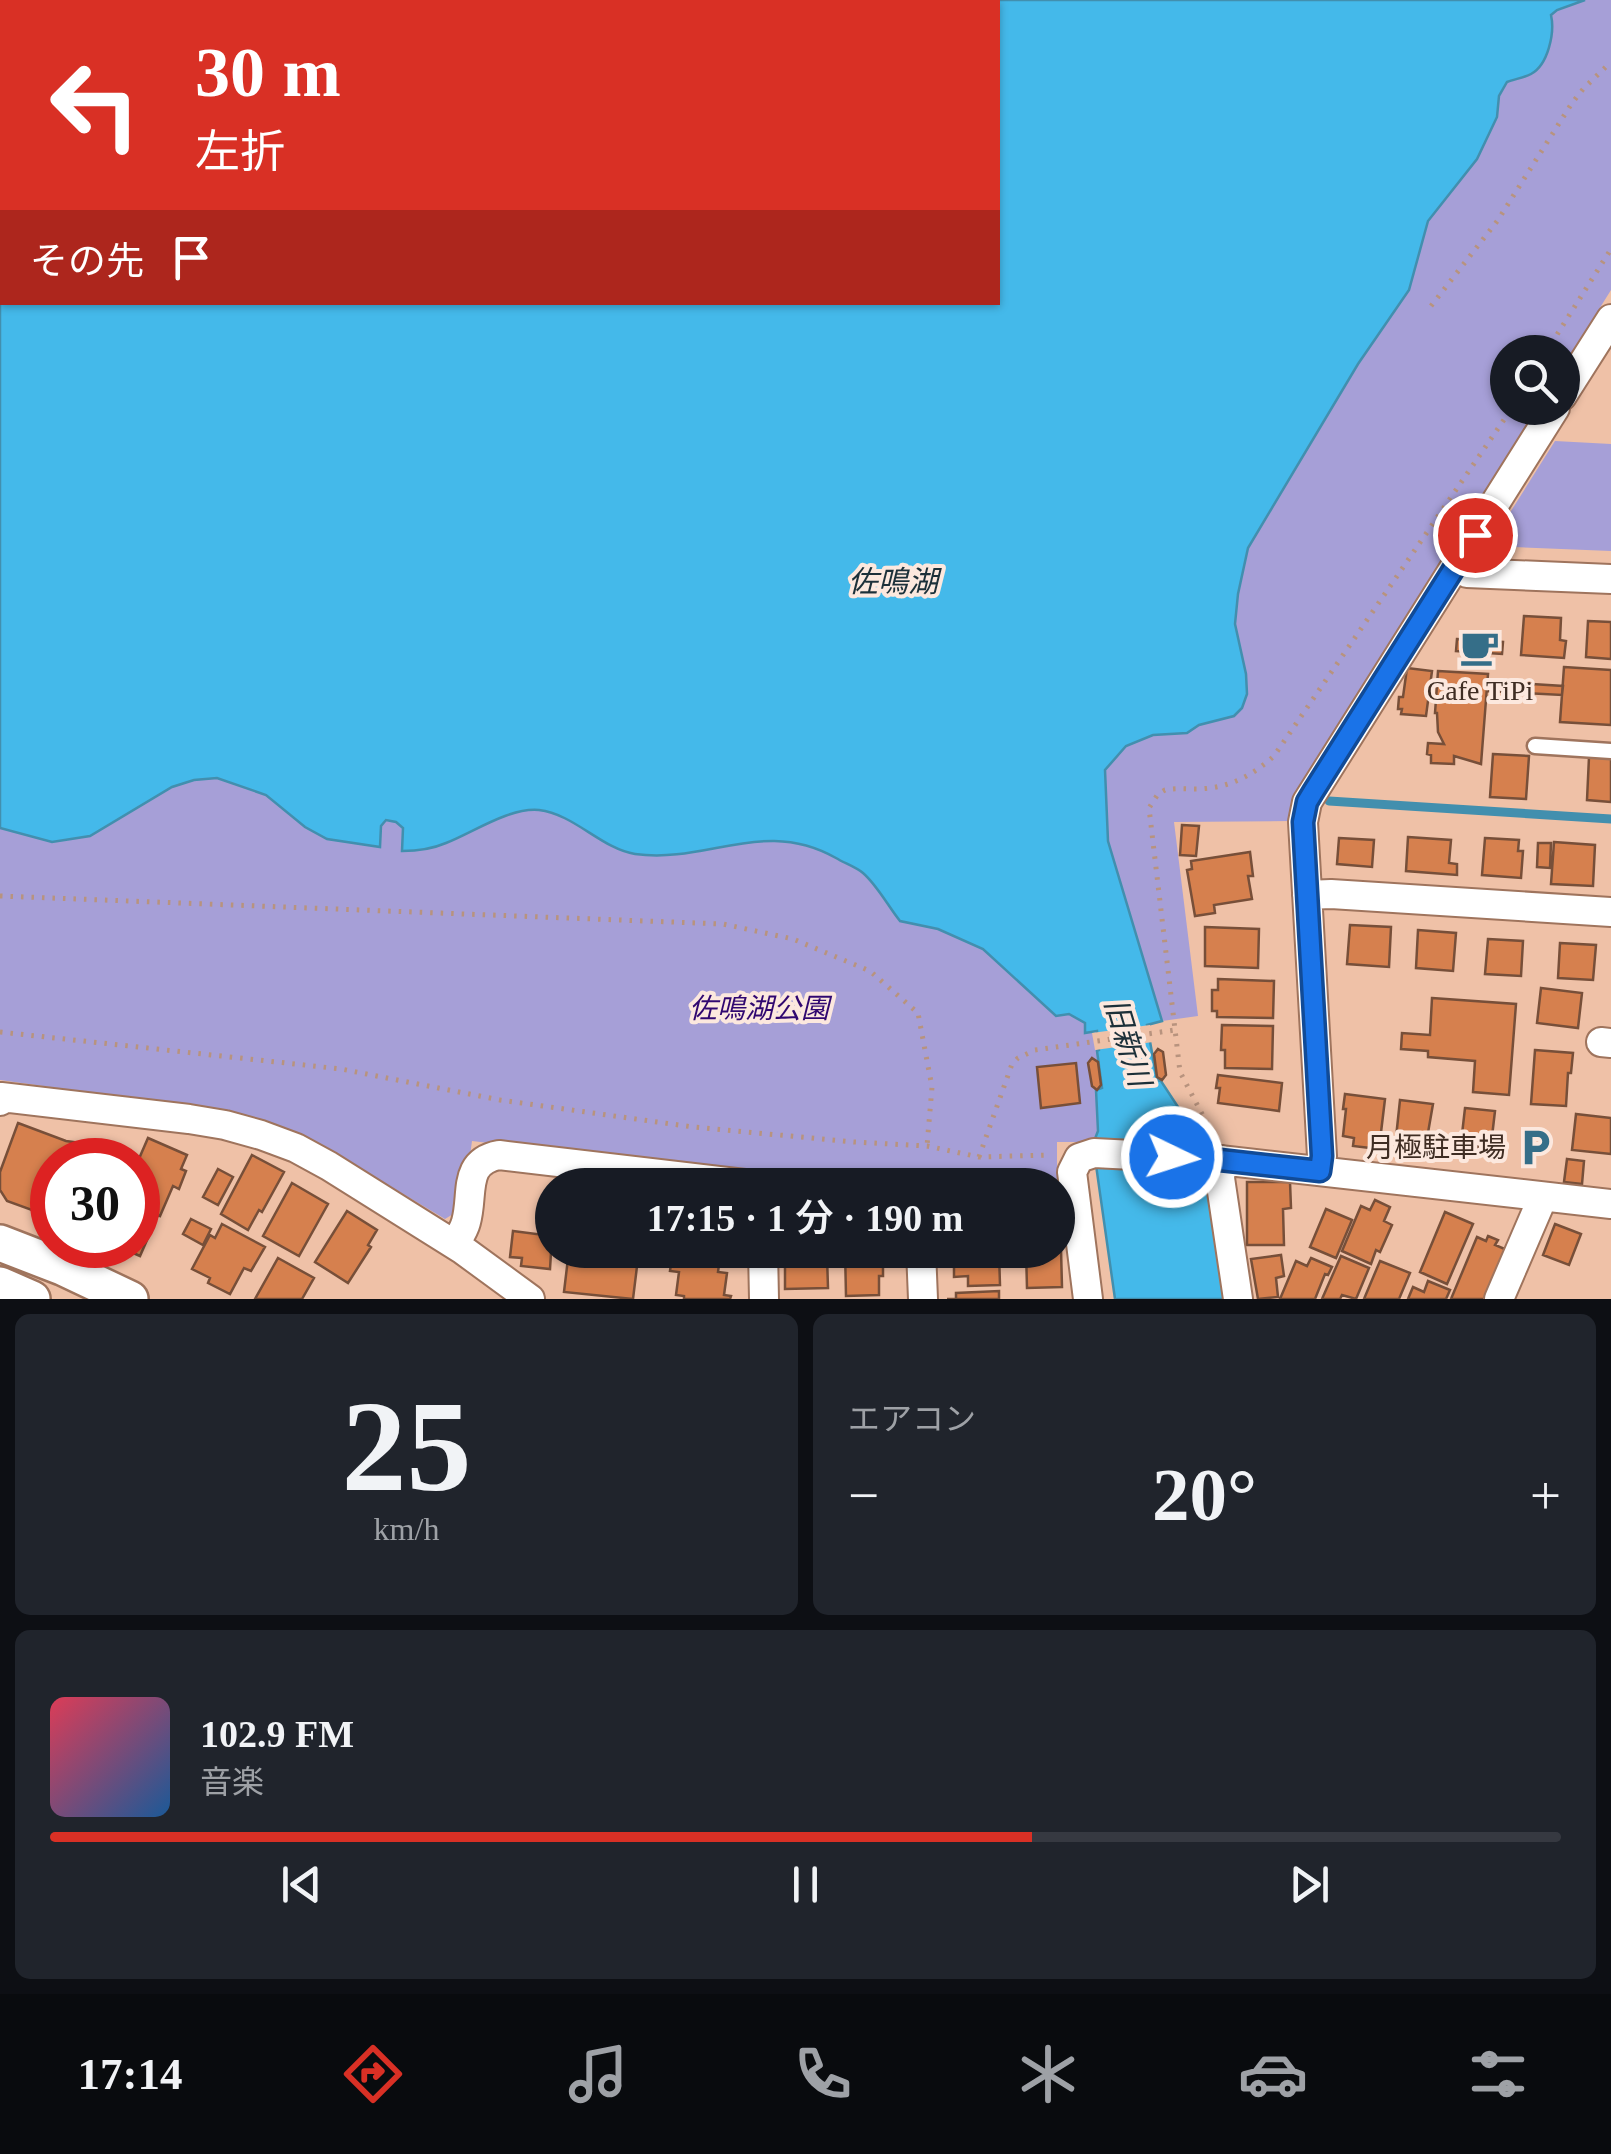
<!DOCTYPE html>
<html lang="ja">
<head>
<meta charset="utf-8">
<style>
  body { margin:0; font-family:"Times New Roman","Noto Sans JP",serif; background:#20242c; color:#f1f3f6; height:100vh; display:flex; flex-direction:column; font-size:38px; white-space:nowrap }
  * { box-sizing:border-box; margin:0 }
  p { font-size:32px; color:#9ea1a6 }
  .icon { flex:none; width:55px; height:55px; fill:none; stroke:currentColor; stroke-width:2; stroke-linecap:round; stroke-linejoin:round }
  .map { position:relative; height:1299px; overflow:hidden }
  .drawer { display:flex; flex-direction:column; gap:15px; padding:15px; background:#0d0f14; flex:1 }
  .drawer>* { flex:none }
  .banner { position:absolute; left:0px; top:0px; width:1000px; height:305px; box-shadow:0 2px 8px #0004; background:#d93025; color:#fff; overflow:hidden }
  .tools { position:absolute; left:1490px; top:335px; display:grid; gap:20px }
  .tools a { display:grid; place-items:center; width:90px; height:90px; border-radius:50%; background:#171b24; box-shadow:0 2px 8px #0004; font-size:50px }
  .speed { position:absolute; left:30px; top:1138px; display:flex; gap:20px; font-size:50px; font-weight:700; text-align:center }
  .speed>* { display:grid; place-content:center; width:130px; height:130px; border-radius:50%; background:#171b24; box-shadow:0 2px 8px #0004; line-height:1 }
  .speed .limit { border:15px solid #d22; background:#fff; color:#111 }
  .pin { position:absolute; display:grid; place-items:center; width:85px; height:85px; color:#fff; margin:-42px; border:5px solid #fff; border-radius:50%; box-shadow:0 2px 10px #0007 }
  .me { position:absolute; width:110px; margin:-55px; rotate:94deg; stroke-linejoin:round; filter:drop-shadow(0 0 8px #0008) }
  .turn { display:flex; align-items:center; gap:35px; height:210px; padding:0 30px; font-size:45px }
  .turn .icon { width:130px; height:130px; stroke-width:2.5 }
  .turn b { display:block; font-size:70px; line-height:85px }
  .then { display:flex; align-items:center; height:95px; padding:0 30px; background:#0003; gap:20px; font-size:38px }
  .big { font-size:75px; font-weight:600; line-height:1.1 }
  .drawer .card { flex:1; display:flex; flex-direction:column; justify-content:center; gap:15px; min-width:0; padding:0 35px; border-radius:15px; background:#20242c }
  .drawer .dial { align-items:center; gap:0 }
  .dial b { font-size:130px; line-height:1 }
  .song { display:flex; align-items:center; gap:30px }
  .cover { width:120px; height:120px; border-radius:15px; background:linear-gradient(135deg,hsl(350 70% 55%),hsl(210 70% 35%)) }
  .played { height:10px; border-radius:5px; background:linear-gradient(90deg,#d93025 65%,#363941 65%) }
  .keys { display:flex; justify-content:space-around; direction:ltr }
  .heat { display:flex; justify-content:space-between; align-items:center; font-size:55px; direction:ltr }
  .drawer .tiles { flex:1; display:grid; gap:15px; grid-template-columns:1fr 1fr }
  .card:last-child { grid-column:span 2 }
  .trip { position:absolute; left:535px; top:1168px; width:540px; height:100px; border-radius:50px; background:#171b24; box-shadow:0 2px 8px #0004; font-weight:600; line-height:100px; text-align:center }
  .menu { display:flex; height:160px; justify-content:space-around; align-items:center; background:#090b0e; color:#9ea1a6 }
  .menu .icon { width:70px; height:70px }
  .menu .active { color:#d93025 }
  .menu b { font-size:45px; color:#f1f3f6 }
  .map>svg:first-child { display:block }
</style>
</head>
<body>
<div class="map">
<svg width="1611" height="1299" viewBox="0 0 1611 1299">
  <rect width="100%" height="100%" fill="#efc1a7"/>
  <path fill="#a69fd7" d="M1585 0H1611V290L1563 367 1562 352H1508V408H1540L1290 821 1174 822 1198 1016 1162 1021 1108 841 1105 770 1126 746 1153 734 1187 733 1199 725 1234 716 1247 694 1246 674 1235 624 1238 594 1248 548 1358 364 1409 290 1428 220 1477 159 1497 118 1499 96 1507 81 1534 73 1551 16 1557 10Z
    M1555 441 1611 444V551L1489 546Z
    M217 778 266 795 305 827 380 846V826L386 820 396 822 403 828 402 851C418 851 432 849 447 843 472 832 511 807 539 810 575 814 602 850 635 854 708 864 764 818 836 858 845 863 856 867 863 873 877 885 888 906 900 921L938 929 983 949 1056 1016 1069 1014 1097 1030 1099 1051 1097 1052 1102 1089 1096 1091 1098 1132 1093 1142H1057V1185H837L472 1141 463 1208 445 1219 373 1176 306 1140 215 1110 0 1080V828L52 842 90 836 172 787 194 780Z"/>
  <path fill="#44b9ea" stroke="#428fae" stroke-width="2.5" fill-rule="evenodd" d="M0 0H1585L1557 10 1551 15C1555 33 1548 65 1531 74 1524 78 1514 79 1507 82L1499 96 1497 117 1477 159 1428 221 1409 290 1358 364 1248 548 1238 594 1235 624 1246 674 1247 694 1242 708 1234 716 1199 725 1187 733 1153 735 1126 746 1105 770 1108 841 1162 1021 1147 1025 1157 1080 1161 1081 1205 1148 1225 1299H1115L1093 1144 1098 1131 1096 1090 1102 1088 1097 1051 1099 1050 1097 1031 1085 1033V1023L1069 1014 1056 1016 983 949 938 929 900 921C888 906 877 885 863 873 856 867 844 863 836 858 764 817 708 864 635 854 602 849 574 814 539 810 510 807 472 833 446 843 432 849 417 851 402 851L403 828 396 822 386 820 381 826 380 847 327 839 305 827 266 795 217 778 194 780 172 787 90 836 52 842 0 828ZM2 2H998V302H2Z"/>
  <path fill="#efc1a7" d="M1150 1025 1153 1042 1095 1050 1092 1033Z"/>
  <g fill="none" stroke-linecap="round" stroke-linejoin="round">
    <path stroke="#428fae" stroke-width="9" d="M1329 801 1611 819"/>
  </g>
  <path fill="#d6804e" stroke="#774f39" stroke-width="2.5" d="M1524 616 1561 618 1560 640 1566 641 1564 658 1521 655Z
    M1588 621 1611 622V659L1586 657Z
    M1457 639 1503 642 1502 654 1456 651Z
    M1564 667 1611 670V725L1560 722Z
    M1407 668 1432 671 1426 716 1401 714 1402 709H1398L1399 697H1403Z
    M1438 671 1488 674 1481 764 1454 756V764L1431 763V755L1427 754 1428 743 1444 744 1438 732 1437 713H1435Z
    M1488 681 1563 686 1562 695 1488 691Z
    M1493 754 1529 756 1526 799 1490 797Z
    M1589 757 1611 758V802L1587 800Z
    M1182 825 1199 826 1196 856 1180 855Z
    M1408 837 1451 840 1449 863 1457 864V875L1406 871Z
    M1339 838 1374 840 1372 867 1337 864Z
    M1485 838 1519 840 1518 851H1523L1521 878 1482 875Z
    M1554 842 1595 845 1593 886 1551 884Z
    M1538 843H1551L1550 868 1537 867Z
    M1250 852 1253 876H1248L1252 899 1214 905 1215 913 1195 916 1187 870 1192 869 1191 861Z
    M1350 925 1391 927 1389 967 1347 964Z
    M1205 927 1259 929 1258 968 1205 966Z
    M1418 930 1456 933 1453 971 1416 968Z
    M1488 939 1523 941 1521 976 1485 974Z
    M1560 943 1596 945 1593 980 1558 978Z
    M1218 979 1274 981 1273 1018 1217 1017V1011H1212V990H1218Z
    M1541 988 1582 993 1578 1028 1537 1023Z
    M1432 998 1516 1004 1509 1095 1473 1092 1475 1061 1428 1057V1051L1401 1049 1402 1033 1430 1035Z
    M1222 1025 1273 1026 1272 1069 1225 1068V1050H1221Z
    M1158 1049 1163 1052 1166 1075 1162 1080 1157 1077 1154 1054Z
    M1535 1050 1573 1053 1571 1073H1568L1566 1106 1531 1104Z
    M1092 1058 1098 1062 1101 1085 1097 1090 1092 1086 1088 1063Z
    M1076 1063 1080 1103 1041 1108 1037 1067Z
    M1218 1075 1282 1083 1279 1111 1218 1103 1220 1088H1216Z
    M1345 1094 1385 1099 1379 1149 1353 1146 1354 1138 1343 1136 1346 1109H1343Z
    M1400 1100 1433 1104 1425 1150 1395 1147Z
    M1465 1108 1495 1111 1491 1145 1494 1146 1493 1157 1477 1155 1478 1145 1461 1143Z
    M1576 1114 1611 1118V1154L1572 1150Z
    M18 1123 66 1141 118 1148 116 1160H52V1178L40 1213 7 1201 0 1190V1172Z
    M148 1138 187 1155 181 1169 186 1171 179 1189 173 1186 160 1216 138 1206V1161Z
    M252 1155 284 1172 262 1212 259 1210 248 1230 221 1214Z
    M1567 1159 1584 1161 1582 1184 1564 1182Z
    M218 1169 233 1177 218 1205 203 1197Z
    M1247 1182H1290L1291 1208 1283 1209 1284 1245H1247Z
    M292 1183 328 1204 299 1256 263 1236Z
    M1375 1200 1390 1207 1384 1221 1392 1225 1380 1252 1376 1250 1371 1264 1342 1251 1361 1206 1370 1210Z
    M138 1208 157 1217 140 1256 115 1245H138Z
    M1326 1209 1352 1220 1336 1258 1310 1247Z
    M347 1211 377 1230 368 1245 371 1247 348 1283 315 1262Z
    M1445 1212 1473 1224 1447 1284 1420 1272Z
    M191 1219 211 1229 203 1245 183 1234Z
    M222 1224 265 1247 251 1271 244 1268 230 1294 208 1283 210 1278 192 1269 210 1235 215 1238Z
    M1555 1224 1581 1234 1569 1265 1543 1255Z
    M513 1231 552 1236 550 1269 521 1266 522 1258 510 1257Z
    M1488 1236 1498 1240 1495 1245 1507 1250 1486 1299H1451L1477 1237 1486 1241Z
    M1061 1249 1062 1287 1027 1288 1026 1250Z
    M569 1250H639L633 1299 564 1292Z
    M673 1250H721L718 1272 727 1273 724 1295 731 1296 730 1299H684V1296L676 1295 679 1272 670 1271Z
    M785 1250H832V1257L827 1256 828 1288 785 1289Z
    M845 1250H887V1257H883V1276H879V1295L846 1296Z
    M946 1250H995V1254L999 1253 1000 1285 968 1286V1276L954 1277V1264H946Z
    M1281 1255 1284 1276 1276 1278 1278 1297 1258 1299 1251 1259Z
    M1341 1256 1369 1268 1356 1299 1342 1295 1340 1299H1322Z
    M278 1258 314 1278 302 1299H255Z
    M1311 1258 1332 1267 1328 1275 1325 1274 1315 1299H1280L1296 1261 1307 1266Z
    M1380 1261 1410 1273 1399 1299H1364Z
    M1428 1281 1450 1290 1446 1299H1408L1413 1287 1424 1292Z
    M999 1291V1299H947H956V1293Z"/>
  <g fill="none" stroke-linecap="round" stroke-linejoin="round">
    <defs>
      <path id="service" d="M1535 746 1611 751"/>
      <path id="minor" d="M1562 396 1611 319
        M1456 565 1467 573 1611 579
        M1307 895 1331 894 1611 912
        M1601 1042 1611 1043
        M0 1101 1 1097 189 1119 225 1125 261 1135 296 1148 329 1166 463 1250 530 1299
        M1222 1160 1220 1178 1238 1299
        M1320 1171 1322 1156 1303 822 1307 802 1555 408
        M455 1244C459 1237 464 1230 466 1222 474 1194 462 1162 499 1155L753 1185
        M763 1250 764 1299
        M921 1250 923 1299
        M1088 1299 1072 1172 1079 1158 1094 1153 1211 1159 1611 1204
        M1499 1299 1539 1206 1540 1196"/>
      <path id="tertiary" d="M0 1243 62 1267 130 1299
        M0 1285 32 1299"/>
    </defs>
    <use href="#service" stroke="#9f745d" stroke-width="19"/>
    <use href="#minor" stroke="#9f745d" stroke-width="32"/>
    <use href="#tertiary" stroke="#9f745d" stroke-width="40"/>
    <path stroke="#b8937e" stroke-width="5" stroke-dasharray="2.5 8" stroke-linecap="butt" d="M1431 306 1498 220 1572 103 1584 88 1611 62
      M1546 352 1611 249
      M0 896 723 924 793 939 870 971 918 1013 932 1087 927 1146
      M0 1032 341 1069 500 1100 693 1127 854 1142 927 1146 979 1157 1048 1155
      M1212 1133 1180 1072 1149 808 1158 794 1165 790C1176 788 1187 789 1198 789 1229 788 1252 776 1274 756L1512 408
      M979 1157 1012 1064 1018 1058 1035 1050 1175 1030"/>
    <use href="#service" stroke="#fff" stroke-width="14"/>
    <use href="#minor" stroke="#fff" stroke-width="28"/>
    <use href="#tertiary" stroke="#fff" stroke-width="35"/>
  </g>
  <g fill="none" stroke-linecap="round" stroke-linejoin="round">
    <defs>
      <path id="route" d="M1172 1157 1211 1159 1320 1171 1322 1156 1303 822 1307 802 1313 792 1475 535"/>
    </defs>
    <use href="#route" stroke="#114b97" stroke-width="25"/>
    <use href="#route" stroke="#1a73e8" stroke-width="18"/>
  </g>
  <defs>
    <symbol id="cafe-bare" viewBox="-9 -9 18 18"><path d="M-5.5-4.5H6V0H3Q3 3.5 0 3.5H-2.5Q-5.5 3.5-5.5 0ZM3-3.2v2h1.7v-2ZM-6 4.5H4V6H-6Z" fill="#356e88" stroke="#fce8de" stroke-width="2.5" paint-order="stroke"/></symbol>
    <symbol id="parking-bare" viewBox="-9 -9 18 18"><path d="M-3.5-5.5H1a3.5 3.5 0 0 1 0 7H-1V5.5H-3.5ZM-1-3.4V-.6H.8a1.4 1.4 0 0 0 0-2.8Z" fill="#356e88" stroke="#fce8de" stroke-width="2.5" paint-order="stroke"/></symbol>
  </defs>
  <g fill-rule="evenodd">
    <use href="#cafe-bare" x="1452" y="620" width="55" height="55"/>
    <use href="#parking-bare" x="1508" y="1120" width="55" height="55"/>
  </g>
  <g text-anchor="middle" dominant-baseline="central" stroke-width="8" stroke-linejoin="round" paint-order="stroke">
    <g font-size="28" fill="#3f2d23" stroke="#fce8de">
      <text x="1480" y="690">Cafe TiPi</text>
      <text x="1506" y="1147" text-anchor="end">月極駐車場</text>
    </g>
    <g font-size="28" font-style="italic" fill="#300770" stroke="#fce8de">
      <text x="759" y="1008">佐鳴湖公園</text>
    </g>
    <g font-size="30" font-style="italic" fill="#1c3039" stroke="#fce8de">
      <text x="893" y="581">佐鳴湖</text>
      <text transform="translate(1128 1042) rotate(73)">旧新川</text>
    </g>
  </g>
</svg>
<div class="tools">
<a><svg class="icon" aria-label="search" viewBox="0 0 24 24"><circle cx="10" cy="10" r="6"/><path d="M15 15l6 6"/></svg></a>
</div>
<div class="speed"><div class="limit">30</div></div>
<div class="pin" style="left:1475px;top:535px;background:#d93025"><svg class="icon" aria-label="arrive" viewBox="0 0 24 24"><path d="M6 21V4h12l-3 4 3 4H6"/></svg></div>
<svg class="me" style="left:1172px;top:1157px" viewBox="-20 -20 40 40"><circle r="17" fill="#1a73e8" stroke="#fff" stroke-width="3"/><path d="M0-11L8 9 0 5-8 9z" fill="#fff"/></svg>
<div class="trip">17:15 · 1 分 · 190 m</div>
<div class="banner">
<div class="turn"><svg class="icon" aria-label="left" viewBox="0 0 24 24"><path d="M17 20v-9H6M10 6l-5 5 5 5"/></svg><div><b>30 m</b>左折</div></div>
<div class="then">その先<svg class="icon" aria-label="arrive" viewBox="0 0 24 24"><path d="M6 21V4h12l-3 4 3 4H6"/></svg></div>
</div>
</div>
<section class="drawer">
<div class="tiles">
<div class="card dial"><b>25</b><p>km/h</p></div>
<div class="card"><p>エアコン</p>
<div class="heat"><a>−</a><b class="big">20°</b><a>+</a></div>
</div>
<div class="card">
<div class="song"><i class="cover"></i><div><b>102.9 FM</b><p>音楽</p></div></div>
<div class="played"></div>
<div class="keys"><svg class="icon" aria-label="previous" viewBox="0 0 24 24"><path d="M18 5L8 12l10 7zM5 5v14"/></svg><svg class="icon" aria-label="pause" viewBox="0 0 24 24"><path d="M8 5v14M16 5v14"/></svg><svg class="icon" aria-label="next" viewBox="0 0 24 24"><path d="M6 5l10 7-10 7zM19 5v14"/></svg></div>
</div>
</div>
</section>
<nav class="menu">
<b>17:14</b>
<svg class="icon active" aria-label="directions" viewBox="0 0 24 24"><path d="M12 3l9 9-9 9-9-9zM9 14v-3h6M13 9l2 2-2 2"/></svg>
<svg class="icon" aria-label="music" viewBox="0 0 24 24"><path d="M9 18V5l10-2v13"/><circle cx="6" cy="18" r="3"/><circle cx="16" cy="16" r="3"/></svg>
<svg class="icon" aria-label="phone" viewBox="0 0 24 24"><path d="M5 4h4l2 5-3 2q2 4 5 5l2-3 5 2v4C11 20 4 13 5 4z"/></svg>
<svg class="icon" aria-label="climate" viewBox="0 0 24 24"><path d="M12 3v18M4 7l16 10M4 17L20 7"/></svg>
<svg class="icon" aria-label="car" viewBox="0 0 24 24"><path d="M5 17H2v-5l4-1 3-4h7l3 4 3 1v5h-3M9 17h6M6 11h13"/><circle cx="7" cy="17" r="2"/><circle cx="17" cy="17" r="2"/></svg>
<svg class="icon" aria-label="filters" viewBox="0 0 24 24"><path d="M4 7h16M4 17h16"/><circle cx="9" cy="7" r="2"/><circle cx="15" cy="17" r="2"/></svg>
</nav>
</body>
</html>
